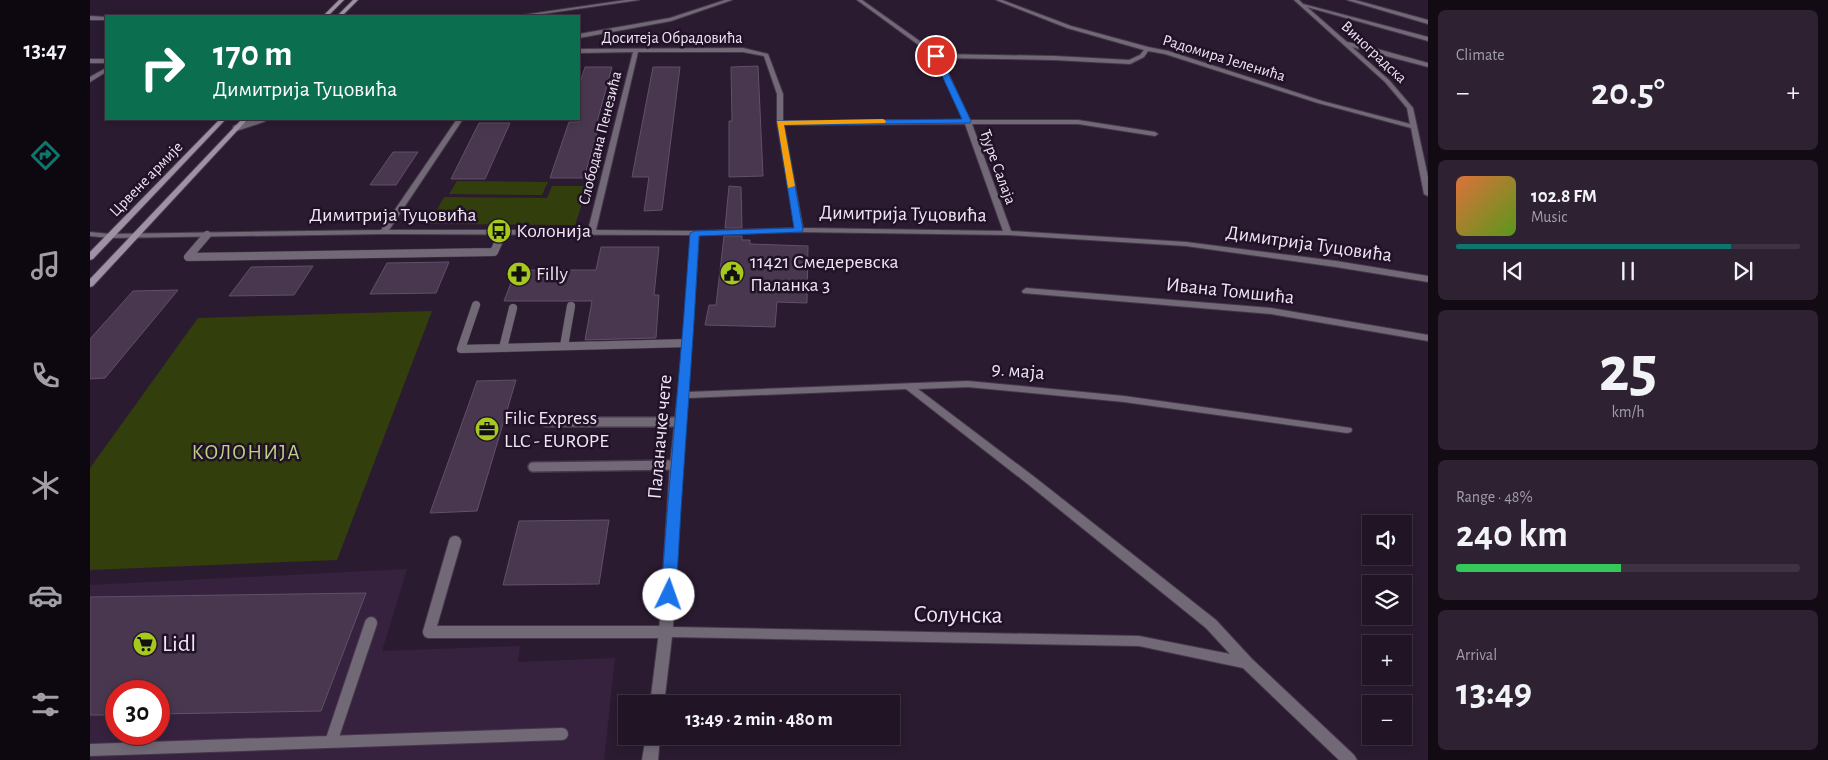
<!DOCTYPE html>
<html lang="en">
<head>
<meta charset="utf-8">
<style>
  body { margin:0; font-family:"Alegreya Sans",sans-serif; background:#2d2132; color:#f1f3f6; height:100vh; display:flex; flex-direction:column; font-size:19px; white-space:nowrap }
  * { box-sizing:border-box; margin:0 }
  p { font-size:16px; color:#a29ea7 }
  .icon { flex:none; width:28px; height:28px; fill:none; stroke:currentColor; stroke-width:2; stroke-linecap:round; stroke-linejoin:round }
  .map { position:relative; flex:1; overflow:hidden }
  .side { display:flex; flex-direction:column; gap:10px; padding:10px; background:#120b14; width:400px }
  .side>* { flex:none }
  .guide { position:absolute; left:15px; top:15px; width:475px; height:105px; border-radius:0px; box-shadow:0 2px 8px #0003,0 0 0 1px #3d3342; background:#0b6e4f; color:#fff; overflow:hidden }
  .fabs { position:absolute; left:1272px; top:515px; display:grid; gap:10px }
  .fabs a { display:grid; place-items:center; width:50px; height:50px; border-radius:0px; background:#201425; box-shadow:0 2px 8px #0003,0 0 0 1px #3d3342; font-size:25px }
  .speed { position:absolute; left:15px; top:680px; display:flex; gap:10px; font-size:25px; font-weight:700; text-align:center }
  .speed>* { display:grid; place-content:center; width:65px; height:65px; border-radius:50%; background:#201425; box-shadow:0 2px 8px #0003,0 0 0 1px #3d3342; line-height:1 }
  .speed .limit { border:8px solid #d22; background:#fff; color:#111 }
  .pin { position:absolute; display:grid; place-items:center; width:42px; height:42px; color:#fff; margin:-21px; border:2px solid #fff; border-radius:50%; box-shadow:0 1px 5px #0007 }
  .me { position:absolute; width:55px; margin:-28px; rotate:3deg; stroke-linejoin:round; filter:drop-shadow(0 0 4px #0008) }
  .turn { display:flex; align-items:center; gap:18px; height:105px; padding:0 25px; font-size:22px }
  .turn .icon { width:65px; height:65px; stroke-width:2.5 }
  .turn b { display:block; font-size:35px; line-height:42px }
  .big { font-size:38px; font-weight:600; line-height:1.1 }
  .side .card { flex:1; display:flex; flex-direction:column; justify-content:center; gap:8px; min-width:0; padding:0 18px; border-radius:8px; background:#2d2132 }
  .side .dial { align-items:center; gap:0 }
  .dial b { font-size:65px; line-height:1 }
  .song { display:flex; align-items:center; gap:15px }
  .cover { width:60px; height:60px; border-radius:8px; background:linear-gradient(135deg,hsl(20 70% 55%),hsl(90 70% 35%)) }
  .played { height:5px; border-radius:2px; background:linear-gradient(90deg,#0f766e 80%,#3d3342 80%) }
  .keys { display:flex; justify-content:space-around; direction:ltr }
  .heat { display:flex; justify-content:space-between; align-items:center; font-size:28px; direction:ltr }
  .charge { height:8px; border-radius:4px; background:linear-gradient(90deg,#34c759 48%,#3d3342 0) }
  .trip { position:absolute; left:528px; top:695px; width:282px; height:50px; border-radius:0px; background:#201425; box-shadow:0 2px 8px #0003,0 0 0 1px #3d3342; font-weight:600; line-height:50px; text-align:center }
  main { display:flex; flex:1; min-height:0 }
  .dock { display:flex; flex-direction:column; width:90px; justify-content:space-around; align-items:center; background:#0d080f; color:#a29ea7 }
  .dock .icon { width:35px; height:35px }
  .dock .current { color:#0f766e }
  .dock b { font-size:22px; color:#f1f3f6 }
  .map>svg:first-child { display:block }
</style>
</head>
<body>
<main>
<nav class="dock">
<b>13:47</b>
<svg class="icon current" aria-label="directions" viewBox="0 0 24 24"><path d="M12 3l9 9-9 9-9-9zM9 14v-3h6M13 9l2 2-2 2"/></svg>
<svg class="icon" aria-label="music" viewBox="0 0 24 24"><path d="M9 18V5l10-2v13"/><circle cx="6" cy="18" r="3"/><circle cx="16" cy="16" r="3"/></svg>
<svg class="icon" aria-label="phone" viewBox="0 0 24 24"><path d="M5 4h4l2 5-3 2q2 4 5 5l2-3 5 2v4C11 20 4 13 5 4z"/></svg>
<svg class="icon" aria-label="climate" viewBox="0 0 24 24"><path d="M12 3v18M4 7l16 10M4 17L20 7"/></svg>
<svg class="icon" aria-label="car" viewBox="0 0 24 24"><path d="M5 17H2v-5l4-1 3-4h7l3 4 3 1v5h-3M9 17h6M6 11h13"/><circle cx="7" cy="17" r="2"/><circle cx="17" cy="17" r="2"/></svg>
<svg class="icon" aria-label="filters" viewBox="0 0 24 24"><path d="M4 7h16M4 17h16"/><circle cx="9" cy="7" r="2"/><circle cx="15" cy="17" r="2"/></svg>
</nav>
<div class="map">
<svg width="1338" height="760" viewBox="0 0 1338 760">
  <rect width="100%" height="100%" fill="#2b1b31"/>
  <path fill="#36223e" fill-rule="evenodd" d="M317 569 292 651 430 646 428 662 525 658 514 760H0V585ZM26 691H69V734H26Z"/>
  <path fill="#333e0d" d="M367 181 458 182 452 195 359 194Z
    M462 186H498L485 225 339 224 354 197 457 198Z
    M342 311 247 560 0 570V468L108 318Z"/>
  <path fill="#48374e" stroke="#615068" d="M668 66 673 176 639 177V121H642L641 67Z
    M495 67H522L507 122H510L494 178H460L479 122H489V86Z
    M563 67H590L572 210 554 211 559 177H542Z
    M389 123H420L395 179H361Z
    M303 152H328L306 185H280Z
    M639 186 651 187 652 228H635Z
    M634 236H652V240H660V244L718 246 717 303 687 302 685 327 615 325 619 305H626Z
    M511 247H569L564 295H569L566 338 495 340 502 301H414L426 270H506Z
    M359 262 346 293 280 294 297 263Z
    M223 266 204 295 139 296 161 267Z
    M88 290 15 378 0 379V339L43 291Z
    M426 380 387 511 340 513 387 381Z
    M519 520 509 584 413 585 429 521Z
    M276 593 231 711 69 714V691H26V715H0V597Z"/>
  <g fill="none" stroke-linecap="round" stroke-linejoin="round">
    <defs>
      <path id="lane-far3" d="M146 128 173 119"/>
      <path id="lane-far2" d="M117 235 98 257 404 252 413 232
        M386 305 371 349 598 343
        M474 346 481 306
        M413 348 423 308"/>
      <path id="lane-far1" d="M456 422H591
        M443 467 586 465"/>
      <path id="lane" d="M365 542 339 632H576
        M241 742 281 623
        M0 750 472 734"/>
      <path id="street" d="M536 0H549L438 16H426Z
        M635 0H642L581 21 489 38V34L580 18Z
        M767 0H772L848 54 964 56 1039 60 1050 55 1054 50 977 28 906 0H912L981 26 1058 47 1078 51 1232 101 1320 124 1317 108 1295 82 1204 0H1209L1213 4 1338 37V41L1217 7 1257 42 1280 47 1338 63V67L1262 47 1299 80 1323 108 1338 177V196L1334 194 1321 128 1228 103 1075 54 1058 51 1054 57 1040 64 964 60 851 58 880 120H988L1065 132 1068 134 1065 136 988 124H882L921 231 1096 242 1246 261 1338 276V282L1246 267 1096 246 918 235 709 232 609 235 598 392 878 381 1034 396 1261 428 1262 430 1261 432 1257 433 1034 402 878 387 828 389 947 479 1126 620 1162 659 1264 755 1267 760H1249L1153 668 1049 646 582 637 574 704H560L569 632 580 465 593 343 601 235 293 234 20 238 0 236V232L20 234 291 230 367 119H373L299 230H498L543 52 489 53V49L653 48 678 54 693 94V121L873 120 845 57ZM548 52H653L674 56 687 94V123L705 228 605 231 506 230ZM875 124 913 231 713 228 694 125ZM816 389 939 485 1116 628 1140 654 1049 636 583 627 592 465 598 398Z
        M1257 0H1265L1338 20V24Z
        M0 16 16 17V20H0Z
        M0 59H16V63H0Z
        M16 68V72L0 82V77Z
        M936 288 1181 308 1338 335V341L1181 314 933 293 932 291Z
        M556 736H570L568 760H552Z"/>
      <path id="secondary" d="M249 0H254L238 16H233Z
        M263 0H268L252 16H247Z
        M130 119H136L3 259 0 260V252Z
        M152 119H158L3 286 0 287V279Z"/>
    </defs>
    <use href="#lane-far3" stroke="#46374c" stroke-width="8"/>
    <use href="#lane-far2" stroke="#46374c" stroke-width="9"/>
    <use href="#lane-far1" stroke="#46374c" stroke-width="12"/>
    <use href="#lane" stroke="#46374c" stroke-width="14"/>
    <use href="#street" stroke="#46374c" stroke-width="2"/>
    <use href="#secondary" stroke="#46374c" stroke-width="2"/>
    <use href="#lane-far3" stroke="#716975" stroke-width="6"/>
    <use href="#lane-far2" stroke="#716975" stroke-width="8"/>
    <use href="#lane-far1" stroke="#716975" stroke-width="9"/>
    <use href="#lane" stroke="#716975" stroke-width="12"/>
    <use href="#street" fill="#716975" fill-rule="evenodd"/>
    <use href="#secondary" fill="#9f92a4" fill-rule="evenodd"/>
  </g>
  <path fill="#1a73e8" stroke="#114b97" d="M846 54 850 56 881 121 880 123 694 125 713 230 712 232 609 236C603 356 592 475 586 595L584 599 579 600 573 599 571 595C579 474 592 354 600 233L605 231 704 228 687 121 872 119 843 56Z"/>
  <path fill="#f59e0b" d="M793 119 796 121 795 123 694 125 705 186 698 188 687 121Z"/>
  <defs>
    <symbol id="bus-disc" viewBox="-11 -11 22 22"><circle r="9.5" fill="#a7c81f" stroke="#211227"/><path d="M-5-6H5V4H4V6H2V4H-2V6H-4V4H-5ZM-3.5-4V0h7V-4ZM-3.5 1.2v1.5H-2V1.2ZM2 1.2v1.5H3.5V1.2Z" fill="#111"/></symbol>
    <symbol id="civic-disc" viewBox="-11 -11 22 22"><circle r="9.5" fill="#a7c81f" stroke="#211227"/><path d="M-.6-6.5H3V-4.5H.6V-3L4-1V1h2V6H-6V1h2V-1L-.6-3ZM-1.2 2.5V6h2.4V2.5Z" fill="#111"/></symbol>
    <symbol id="pharmacy-disc" viewBox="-11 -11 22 22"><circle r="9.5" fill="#a7c81f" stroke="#211227"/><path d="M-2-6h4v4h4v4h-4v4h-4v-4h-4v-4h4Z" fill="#111"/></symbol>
    <symbol id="office-disc" viewBox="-11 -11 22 22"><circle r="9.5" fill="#a7c81f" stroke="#211227"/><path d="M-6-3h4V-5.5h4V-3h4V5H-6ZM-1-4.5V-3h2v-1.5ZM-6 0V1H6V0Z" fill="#111"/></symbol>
    <symbol id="supermarket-disc" viewBox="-11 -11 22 22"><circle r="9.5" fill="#a7c81f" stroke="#211227"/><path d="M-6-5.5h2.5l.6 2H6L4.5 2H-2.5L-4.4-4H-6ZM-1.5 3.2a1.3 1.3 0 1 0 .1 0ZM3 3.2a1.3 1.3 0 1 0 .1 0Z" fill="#111"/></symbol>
  </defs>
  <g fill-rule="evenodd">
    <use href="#bus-disc" x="395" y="217" width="28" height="28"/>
    <use href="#civic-disc" x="628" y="259" width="28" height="28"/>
    <use href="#pharmacy-disc" x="415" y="260" width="28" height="28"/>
    <use href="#office-disc" x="383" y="415" width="28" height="28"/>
    <use href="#supermarket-disc" x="41" y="630" width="28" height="28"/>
  </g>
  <g text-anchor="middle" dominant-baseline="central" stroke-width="5" stroke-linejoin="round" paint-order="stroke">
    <g font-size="16" fill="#efe5f4" stroke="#211227">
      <text x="582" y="38">Доситеја Обрадовића</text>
      <text transform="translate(1284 52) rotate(43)">Виноградска</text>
      <text transform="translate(1134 58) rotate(17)">Радомира Јеленића</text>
      <text transform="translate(510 138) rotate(-76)">Слободана Пенезића</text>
      <text transform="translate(908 167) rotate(70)">Ђуре Салаја</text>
      <text transform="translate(56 179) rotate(-46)">Црвене армије</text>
    </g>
    <g font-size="20" fill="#efe5f4" stroke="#211227">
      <text transform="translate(813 214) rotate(1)">Димитрија Туцовића</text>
      <text x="303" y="215">Димитрија Туцовића</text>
      <text transform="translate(1219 244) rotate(8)">Димитрија Туцовића</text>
      <text transform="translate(1140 291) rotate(6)">Ивана Томшића</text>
      <text transform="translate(928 371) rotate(5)">9. маја</text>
      <text transform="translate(570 437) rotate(-85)">Паланачке чете</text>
    </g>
    <g font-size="20" fill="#efe5f4" stroke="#211227" text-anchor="start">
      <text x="426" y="231">Колонија</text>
      <text x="660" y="262">11421 Смедеревска<tspan x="660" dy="23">Паланка 3</tspan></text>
      <text x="446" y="274">Filly</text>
      <text x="414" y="418">Filic Express<tspan x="414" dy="23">LLC - EUROPE</tspan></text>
    </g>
    <g font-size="21" letter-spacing="1" fill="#bdd187" stroke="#211227">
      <text x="156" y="452">КОЛОНИЈА</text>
    </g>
    <g font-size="24" fill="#efe5f4" stroke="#211227">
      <text transform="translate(868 615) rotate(1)">Солунска</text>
    </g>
    <g font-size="24" fill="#efe5f4" stroke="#211227" text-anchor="start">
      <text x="72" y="644">Lidl</text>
    </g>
  </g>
</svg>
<div class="fabs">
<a><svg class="icon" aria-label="sound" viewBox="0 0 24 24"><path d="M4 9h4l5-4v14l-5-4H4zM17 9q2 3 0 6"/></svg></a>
<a><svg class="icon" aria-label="layers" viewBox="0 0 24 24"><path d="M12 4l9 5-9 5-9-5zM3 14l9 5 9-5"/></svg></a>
<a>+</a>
<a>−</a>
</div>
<div class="speed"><div class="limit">30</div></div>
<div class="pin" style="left:846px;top:56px;background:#d93025"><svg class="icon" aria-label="arrive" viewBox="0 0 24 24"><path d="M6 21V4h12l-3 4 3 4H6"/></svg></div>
<svg class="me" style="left:579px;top:595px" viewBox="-20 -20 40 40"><circle r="19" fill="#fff"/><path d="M0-13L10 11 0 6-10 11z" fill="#1a73e8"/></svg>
<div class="trip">13:49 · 2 min · 480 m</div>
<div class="guide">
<div class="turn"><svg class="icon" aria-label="right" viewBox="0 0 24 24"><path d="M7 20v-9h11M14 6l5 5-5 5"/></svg><div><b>170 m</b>Димитрија Туцовића</div></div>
</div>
</div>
<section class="side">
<div class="card"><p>Climate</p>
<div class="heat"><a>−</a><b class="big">20.5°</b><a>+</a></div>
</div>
<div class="card">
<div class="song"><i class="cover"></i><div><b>102.8 FM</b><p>Music</p></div></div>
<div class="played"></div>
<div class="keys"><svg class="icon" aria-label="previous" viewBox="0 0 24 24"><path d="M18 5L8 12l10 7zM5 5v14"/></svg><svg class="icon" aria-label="pause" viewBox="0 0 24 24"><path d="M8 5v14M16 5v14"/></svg><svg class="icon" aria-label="next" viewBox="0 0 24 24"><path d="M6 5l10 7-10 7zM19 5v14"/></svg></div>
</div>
<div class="card dial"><b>25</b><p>km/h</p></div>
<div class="card"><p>Range · 48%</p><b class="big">240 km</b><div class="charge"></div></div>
<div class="card"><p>Arrival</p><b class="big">13:49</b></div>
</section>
</main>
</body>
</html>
